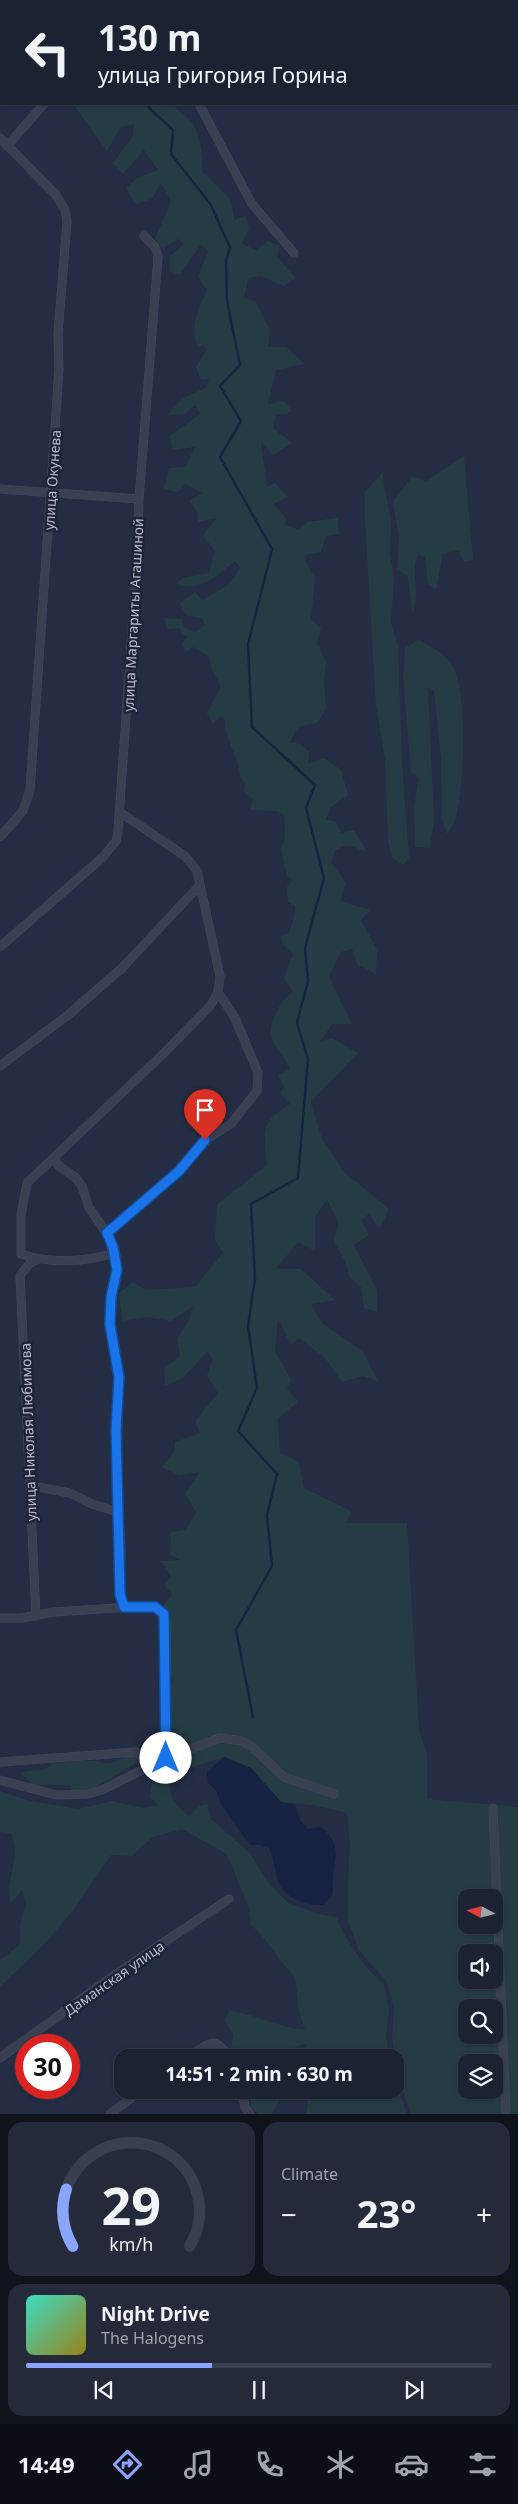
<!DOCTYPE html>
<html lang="en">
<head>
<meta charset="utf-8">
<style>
  body { margin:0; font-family:"Noto Sans",sans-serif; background:#242a3a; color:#f1f3f6; height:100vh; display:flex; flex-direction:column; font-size:19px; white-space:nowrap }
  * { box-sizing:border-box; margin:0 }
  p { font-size:16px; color:#a0a4ac }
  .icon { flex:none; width:28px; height:28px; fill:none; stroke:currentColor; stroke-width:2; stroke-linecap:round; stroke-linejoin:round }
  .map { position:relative; height:2114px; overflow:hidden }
  .panel { display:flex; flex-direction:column; gap:8px; padding:8px; background:#0f131c; flex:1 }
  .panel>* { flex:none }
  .guide { position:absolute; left:0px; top:0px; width:519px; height:105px; box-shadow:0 1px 4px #0004,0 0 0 1px #393f4d; background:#1b2232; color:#f1f3f6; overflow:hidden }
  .needle { width:32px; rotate:277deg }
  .controls { position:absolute; left:458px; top:1889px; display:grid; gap:10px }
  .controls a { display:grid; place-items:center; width:45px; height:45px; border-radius:10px; background:#1b2232; box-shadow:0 1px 4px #0004,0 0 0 1px #393f4d; font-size:25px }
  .speed { position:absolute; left:15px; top:2034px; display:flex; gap:10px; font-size:25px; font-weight:700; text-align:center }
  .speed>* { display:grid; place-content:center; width:65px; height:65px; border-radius:50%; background:#1b2232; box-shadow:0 1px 4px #0004,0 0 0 1px #393f4d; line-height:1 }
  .speed .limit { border:8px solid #d22; background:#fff; color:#111 }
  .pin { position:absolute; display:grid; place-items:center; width:42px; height:42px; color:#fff; margin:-51px -21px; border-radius:50% 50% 50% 0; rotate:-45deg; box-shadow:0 0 5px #0007 }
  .pin .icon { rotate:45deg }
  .me { position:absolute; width:55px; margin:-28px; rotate:0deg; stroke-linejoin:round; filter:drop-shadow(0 0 4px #0008) }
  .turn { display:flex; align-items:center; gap:18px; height:105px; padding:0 15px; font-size:22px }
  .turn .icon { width:65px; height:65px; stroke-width:2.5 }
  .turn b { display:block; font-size:35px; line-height:42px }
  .big { font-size:38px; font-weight:700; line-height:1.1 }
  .panel .widget { flex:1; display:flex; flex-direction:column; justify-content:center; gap:8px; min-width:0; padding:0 18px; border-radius:15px; background:#242a3a }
  .panel .dial { align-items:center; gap:0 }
  .dial svg { height:130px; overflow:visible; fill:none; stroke:#393f4d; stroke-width:7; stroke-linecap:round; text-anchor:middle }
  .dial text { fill:#f1f3f6; stroke:none }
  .song { display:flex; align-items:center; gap:15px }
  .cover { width:60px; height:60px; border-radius:8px; background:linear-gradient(135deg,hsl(170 70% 55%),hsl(50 70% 35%)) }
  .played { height:5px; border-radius:2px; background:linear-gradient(90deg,#89a5ff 40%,#393f4d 40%) }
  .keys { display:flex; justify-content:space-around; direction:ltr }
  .heat { display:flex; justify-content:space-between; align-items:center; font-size:28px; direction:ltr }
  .panel .tiles { flex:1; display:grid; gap:8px; grid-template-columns:1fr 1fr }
  .widget:last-child { grid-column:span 2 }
  .trip { position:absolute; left:114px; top:2049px; width:290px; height:50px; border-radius:15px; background:#1b2232; box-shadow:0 1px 4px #0004,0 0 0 1px #393f4d; font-weight:700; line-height:50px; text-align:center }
  .dock { display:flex; height:80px; justify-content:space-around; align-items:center; background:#0b0e14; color:#a0a4ac }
  .dock .icon { width:35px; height:35px }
  .dock .current { color:#89a5ff }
  .dock b { font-size:22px; color:#f1f3f6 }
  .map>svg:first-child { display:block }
</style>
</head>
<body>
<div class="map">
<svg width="518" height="2114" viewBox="0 0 518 2114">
  <rect width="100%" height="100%" fill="#242d43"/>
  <path fill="#263c44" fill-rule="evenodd" d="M73 104H173C178 110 182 113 188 118 201 130 202 156 203 172L231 200 234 220 245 216 249 228 242 244 256 250 268 241 279 246 277 257 296 278 284 286 261 276 248 278 244 298 255 301 270 330 268 347H286L304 364 276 370 268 404 283 401 292 410 286 414H276L273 428 292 443 273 455 261 442 267 487 275 483 288 497 273 504 286 518 285 525 298 529 307 522 338 518 339 534 326 536 321 552 303 555 315 579 311 619 321 628 317 644 326 662 324 678 326 709 318 722 298 727 290 742 300 744 309 751 308 764 324 758 341 770 348 795 331 807 326 820 335 821 341 833 354 830 367 852 348 845 335 850 331 862 346 883 340 901 370 910 361 920 377 950 376 974 357 964 352 949 341 952 329 977 352 1024H332L320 1042 332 1038 358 1053 311 1102 322 1139 344 1172 389 1209 380 1229 369 1214 361 1220 369 1235 354 1245 377 1290V1312L364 1308 361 1287 350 1278 345 1261 333 1240 339 1224 327 1199 315 1217V1251L298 1242 276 1269H301L335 1300 311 1304 322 1323 363 1352 378 1381 363 1376 342 1382 325 1358 299 1338 291 1345 278 1319 275 1352 291 1379 287 1389 298 1402 278 1418 280 1453 299 1462 304 1488 351 1511 346 1526 348 1523H407L419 1730 427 1754V1799L518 1807V2114H411L399 2078 392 2037 394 2006 387 1982 359 1950 348 1921V1878L350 1843 347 1813 313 1805 281 1802 251 1768 224 1757 189 1768 163 1744 167 1694 173 1681 162 1658 168 1646 169 1615 162 1607 172 1594 164 1585 171 1577 162 1561 181 1560 170 1555 171 1532 186 1530 196 1512 185 1494 200 1472 179 1475 162 1467 175 1450V1442L200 1433 195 1421 218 1393 207 1376 213 1358 207 1352 183 1378 165 1386 164 1369 180 1356 177 1339 189 1321 193 1306 171 1321 146 1317 122 1321 119 1293 133 1282 146 1290 195 1287 223 1253 215 1240 217 1205 267 1165C264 1131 259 1123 290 1104L280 1093 284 1087 278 1075 290 1069C278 1046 263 1039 276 1013 281 1003 284 998 293 992L284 978 293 954 283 945 281 936 289 933 294 918 295 906 288 902 287 887 293 880 287 876 281 849 285 839 284 815 277 811 250 810 253 799 244 792 245 783 240 778C240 757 224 740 225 720L221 716 213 724 207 713 221 686 212 670 209 656 193 647 185 652 182 644 187 636 183 635 179 628 167 629 164 618 183 619 184 628 195 632 205 625 203 619 186 615 180 603 195 592 202 600 227 586 241 568 235 561C217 575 200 594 176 583L183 578 209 573 215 551 203 536 216 518 198 522 197 511 189 501 202 493 186 484 178 492 164 489 169 468 185 467 195 447 173 450 170 436 200 414 195 405 185 414 167 415 182 399 207 387 209 379H201L196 367 207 350 204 344 198 348C189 327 198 310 207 290L198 277 208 251 201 244 180 275 170 271V256L184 244 178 239 162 248 155 239 171 201 161 183 152 199 135 204 126 188 137 178 158 170 144 150 123 174 113 163 133 136 134 124 121 127 107 151ZM466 1898H494V1925H466ZM466 1952H494V1980H466ZM466 2008H494V2035H466ZM466 2062H494V2090H466Z
    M464 456 473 560 464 562 458 551 443 553 436 590 428 584 425 557 418 555C410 571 421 592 412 614L408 576 397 570 399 539 393 501 413 476 426 481Z
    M382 473 391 522 390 554 394 579 391 622 398 646 402 761 409 858 403 865 392 858 388 840 385 759 376 705 365 521V492Z
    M418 640C430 646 441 651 450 662 469 685 464 787 456 817 455 822 450 828 447 834L442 820 441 758 434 691 428 687 434 820 430 848 415 847 414 807 419 778 411 772 403 679 405 648Z
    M126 1756 135 1757 138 1762 94 1788 72 1791 71 1785H32L21 1773C29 1770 33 1771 40 1770 45 1770 50 1765 55 1764 63 1762 73 1761 82 1761 104 1759 104 1770 126 1756Z
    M164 1770H171C169 1795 169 1800 189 1816L200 1806 207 1804 211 1819 250 1853 267 1881 288 1903 318 1914 336 1917 345 1936 365 1966 384 1984 389 2011 386 2036 389 2057H306L307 2044 296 2046 295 2057H234L231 2051 233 2034 225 2021 229 2011C255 2014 279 2027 305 2030L299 2011 295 1977C278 1961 269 1940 251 1925L249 1908 227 1854 182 1829 153 1837 132 1856 111 1855 74 1909 47 1941 0 1987V1961L20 1944V1924L26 1904 22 1890 11 1904C4 1878 22 1862 11 1833L0 1832V1791L30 1801 78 1809 112 1801 143 1808 159 1805 150 1798 152 1783Z
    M395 2081 407 2114H306L308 2103 301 2090H395Z
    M248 2090H285L272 2114H258L251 2107Z"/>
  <path fill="#162242" d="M224 1757 251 1768 281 1802 295 1804 300 1820 308 1829 321 1827C336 1840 338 1850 334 1869 332 1877 334 1888 332 1896L324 1905C306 1906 282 1898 277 1878 274 1866 274 1860 269 1848L260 1845H250L220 1803 217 1792 208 1783 207 1772Z"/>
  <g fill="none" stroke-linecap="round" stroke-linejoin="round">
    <path stroke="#162242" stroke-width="2.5" d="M115 0 116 1
      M149 104V108L173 130 171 154 211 205 230 248 226 261 227 301 240 365 220 386 241 421 220 457 272 549 248 644 252 727 315 785 306 808 324 878 305 948 308 981 297 1023 308 1059 298 1178 251 1204 255 1279 248 1326 257 1388 238 1431 277 1474 267 1515 272 1566 236 1630 253 1717"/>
    <defs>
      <path id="street" d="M6 0 7 1
        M158 0V1
        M199 104 252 204 294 253
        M0 138 56 195 65 210 67 221 58 334 59 369 30 790 23 811 0 837
        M7 146 44 104
        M0 489 139 499
        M0 947 103 857 116 841 118 831 137 559 139 499 158 257 155 247 144 236
        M0 1066 67 1016 122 968 199 886
        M54 1158 58 1165 76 1178 82 1186 89 1208 107 1233 115 1261 117 1270 111 1297 110 1325 119 1377 117 1478 121 1551 120 1594 124 1607
        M107 1233 179 1171 205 1140 231 1124 257 1091 258 1073 235 1018 218 992
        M114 1253C86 1262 49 1264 21 1254V1215L27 1183 163 1054 211 1005 218 992 220 976 197 871 185 856 121 813
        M32 1486 70 1493 92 1504 118 1512
        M36 1616 20 1276 29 1264 38 1259
        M0 1618H22L54 1612 148 1606C160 1607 164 1611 166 1623V1758
        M0 1762 136 1752 141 1756 146 1768
        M0 1780 56 1795 88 1794 102 1790 166 1758 220 1738 242 1741 252 1747 284 1777 334 1794
        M493 1808 506 2114
        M0 2058 116 1974 229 1899
        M188 2058C205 2046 216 2032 228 2058
        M242 2090 245 2107 250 2114
        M110 2114 142 2090"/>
    </defs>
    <use href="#street" stroke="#43495c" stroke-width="9"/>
    <use href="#street" stroke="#394052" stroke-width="8"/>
  </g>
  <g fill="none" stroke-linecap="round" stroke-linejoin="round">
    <defs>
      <path id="route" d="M166 1758 164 1614 155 1607H124L120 1594 116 1430 119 1377 110 1325 111 1297 117 1270 113 1247 107 1233 179 1171 205 1140"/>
    </defs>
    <use href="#route" stroke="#114b97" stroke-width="12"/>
    <use href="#route" stroke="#1a73e8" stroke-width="9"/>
  </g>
  <g text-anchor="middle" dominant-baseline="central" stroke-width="5" stroke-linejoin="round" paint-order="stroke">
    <g font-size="14" fill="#b6bbcc" stroke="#1e2538">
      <text transform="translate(52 480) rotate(-86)">улица Окунева</text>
      <text transform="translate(133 615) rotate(-87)">улица Маргариты Агашиной</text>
      <text transform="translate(28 1432) rotate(-92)">улица Николая Любимова</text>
      <text transform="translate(114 1978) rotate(-35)">Даманская улица</text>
    </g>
  </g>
</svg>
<div class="controls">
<a><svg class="needle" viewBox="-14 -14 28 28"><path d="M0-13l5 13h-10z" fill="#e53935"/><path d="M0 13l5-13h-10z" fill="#a0a4ac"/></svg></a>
<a><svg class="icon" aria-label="sound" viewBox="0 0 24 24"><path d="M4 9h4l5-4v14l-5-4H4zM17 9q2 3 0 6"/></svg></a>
<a><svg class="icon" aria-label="search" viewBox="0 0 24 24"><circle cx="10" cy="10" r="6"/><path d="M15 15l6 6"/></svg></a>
<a><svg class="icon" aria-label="layers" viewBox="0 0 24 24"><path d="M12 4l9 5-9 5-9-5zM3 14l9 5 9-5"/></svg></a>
</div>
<div class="speed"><div class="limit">30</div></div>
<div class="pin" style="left:205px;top:1140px;background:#d93025"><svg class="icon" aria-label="arrive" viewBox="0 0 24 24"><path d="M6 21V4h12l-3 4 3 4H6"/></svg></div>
<svg class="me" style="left:166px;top:1758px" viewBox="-20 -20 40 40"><circle r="19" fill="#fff"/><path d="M0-13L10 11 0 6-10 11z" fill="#1a73e8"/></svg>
<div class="trip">14:51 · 2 min · 630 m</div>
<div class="guide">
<div class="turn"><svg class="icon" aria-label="left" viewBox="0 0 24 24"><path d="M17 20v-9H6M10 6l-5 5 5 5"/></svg><div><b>130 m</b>улица Григория Горина</div></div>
</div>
</div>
<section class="panel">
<div class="tiles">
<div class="widget dial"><svg viewBox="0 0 100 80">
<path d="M14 69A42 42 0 1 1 86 69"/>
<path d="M14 69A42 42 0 0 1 10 34" stroke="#89a5ff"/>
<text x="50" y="56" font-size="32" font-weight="700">29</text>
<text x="50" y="72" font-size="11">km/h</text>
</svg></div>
<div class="widget"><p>Climate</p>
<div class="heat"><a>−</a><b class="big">23°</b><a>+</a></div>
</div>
<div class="widget">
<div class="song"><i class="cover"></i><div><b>Night Drive</b><p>The Halogens</p></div></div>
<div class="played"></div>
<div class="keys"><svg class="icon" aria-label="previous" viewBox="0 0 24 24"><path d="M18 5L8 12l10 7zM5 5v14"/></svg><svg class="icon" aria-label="pause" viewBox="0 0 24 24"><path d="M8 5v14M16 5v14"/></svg><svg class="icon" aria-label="next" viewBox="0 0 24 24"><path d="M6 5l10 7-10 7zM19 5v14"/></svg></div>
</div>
</div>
</section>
<nav class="dock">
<b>14:49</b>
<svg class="icon current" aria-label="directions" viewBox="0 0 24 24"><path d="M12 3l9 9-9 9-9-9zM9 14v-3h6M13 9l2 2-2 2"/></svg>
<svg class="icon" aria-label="music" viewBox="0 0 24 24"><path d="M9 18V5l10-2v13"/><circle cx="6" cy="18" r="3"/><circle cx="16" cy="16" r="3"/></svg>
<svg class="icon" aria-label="phone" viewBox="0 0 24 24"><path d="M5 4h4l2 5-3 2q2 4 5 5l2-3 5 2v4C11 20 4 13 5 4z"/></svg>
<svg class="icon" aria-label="climate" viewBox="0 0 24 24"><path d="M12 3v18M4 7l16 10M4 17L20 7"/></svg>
<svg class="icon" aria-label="car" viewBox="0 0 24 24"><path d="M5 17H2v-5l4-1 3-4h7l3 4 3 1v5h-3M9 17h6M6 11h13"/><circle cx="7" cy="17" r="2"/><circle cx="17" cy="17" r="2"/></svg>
<svg class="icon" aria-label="filters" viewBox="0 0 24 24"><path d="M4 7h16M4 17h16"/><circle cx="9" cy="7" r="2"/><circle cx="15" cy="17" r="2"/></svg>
</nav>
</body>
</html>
